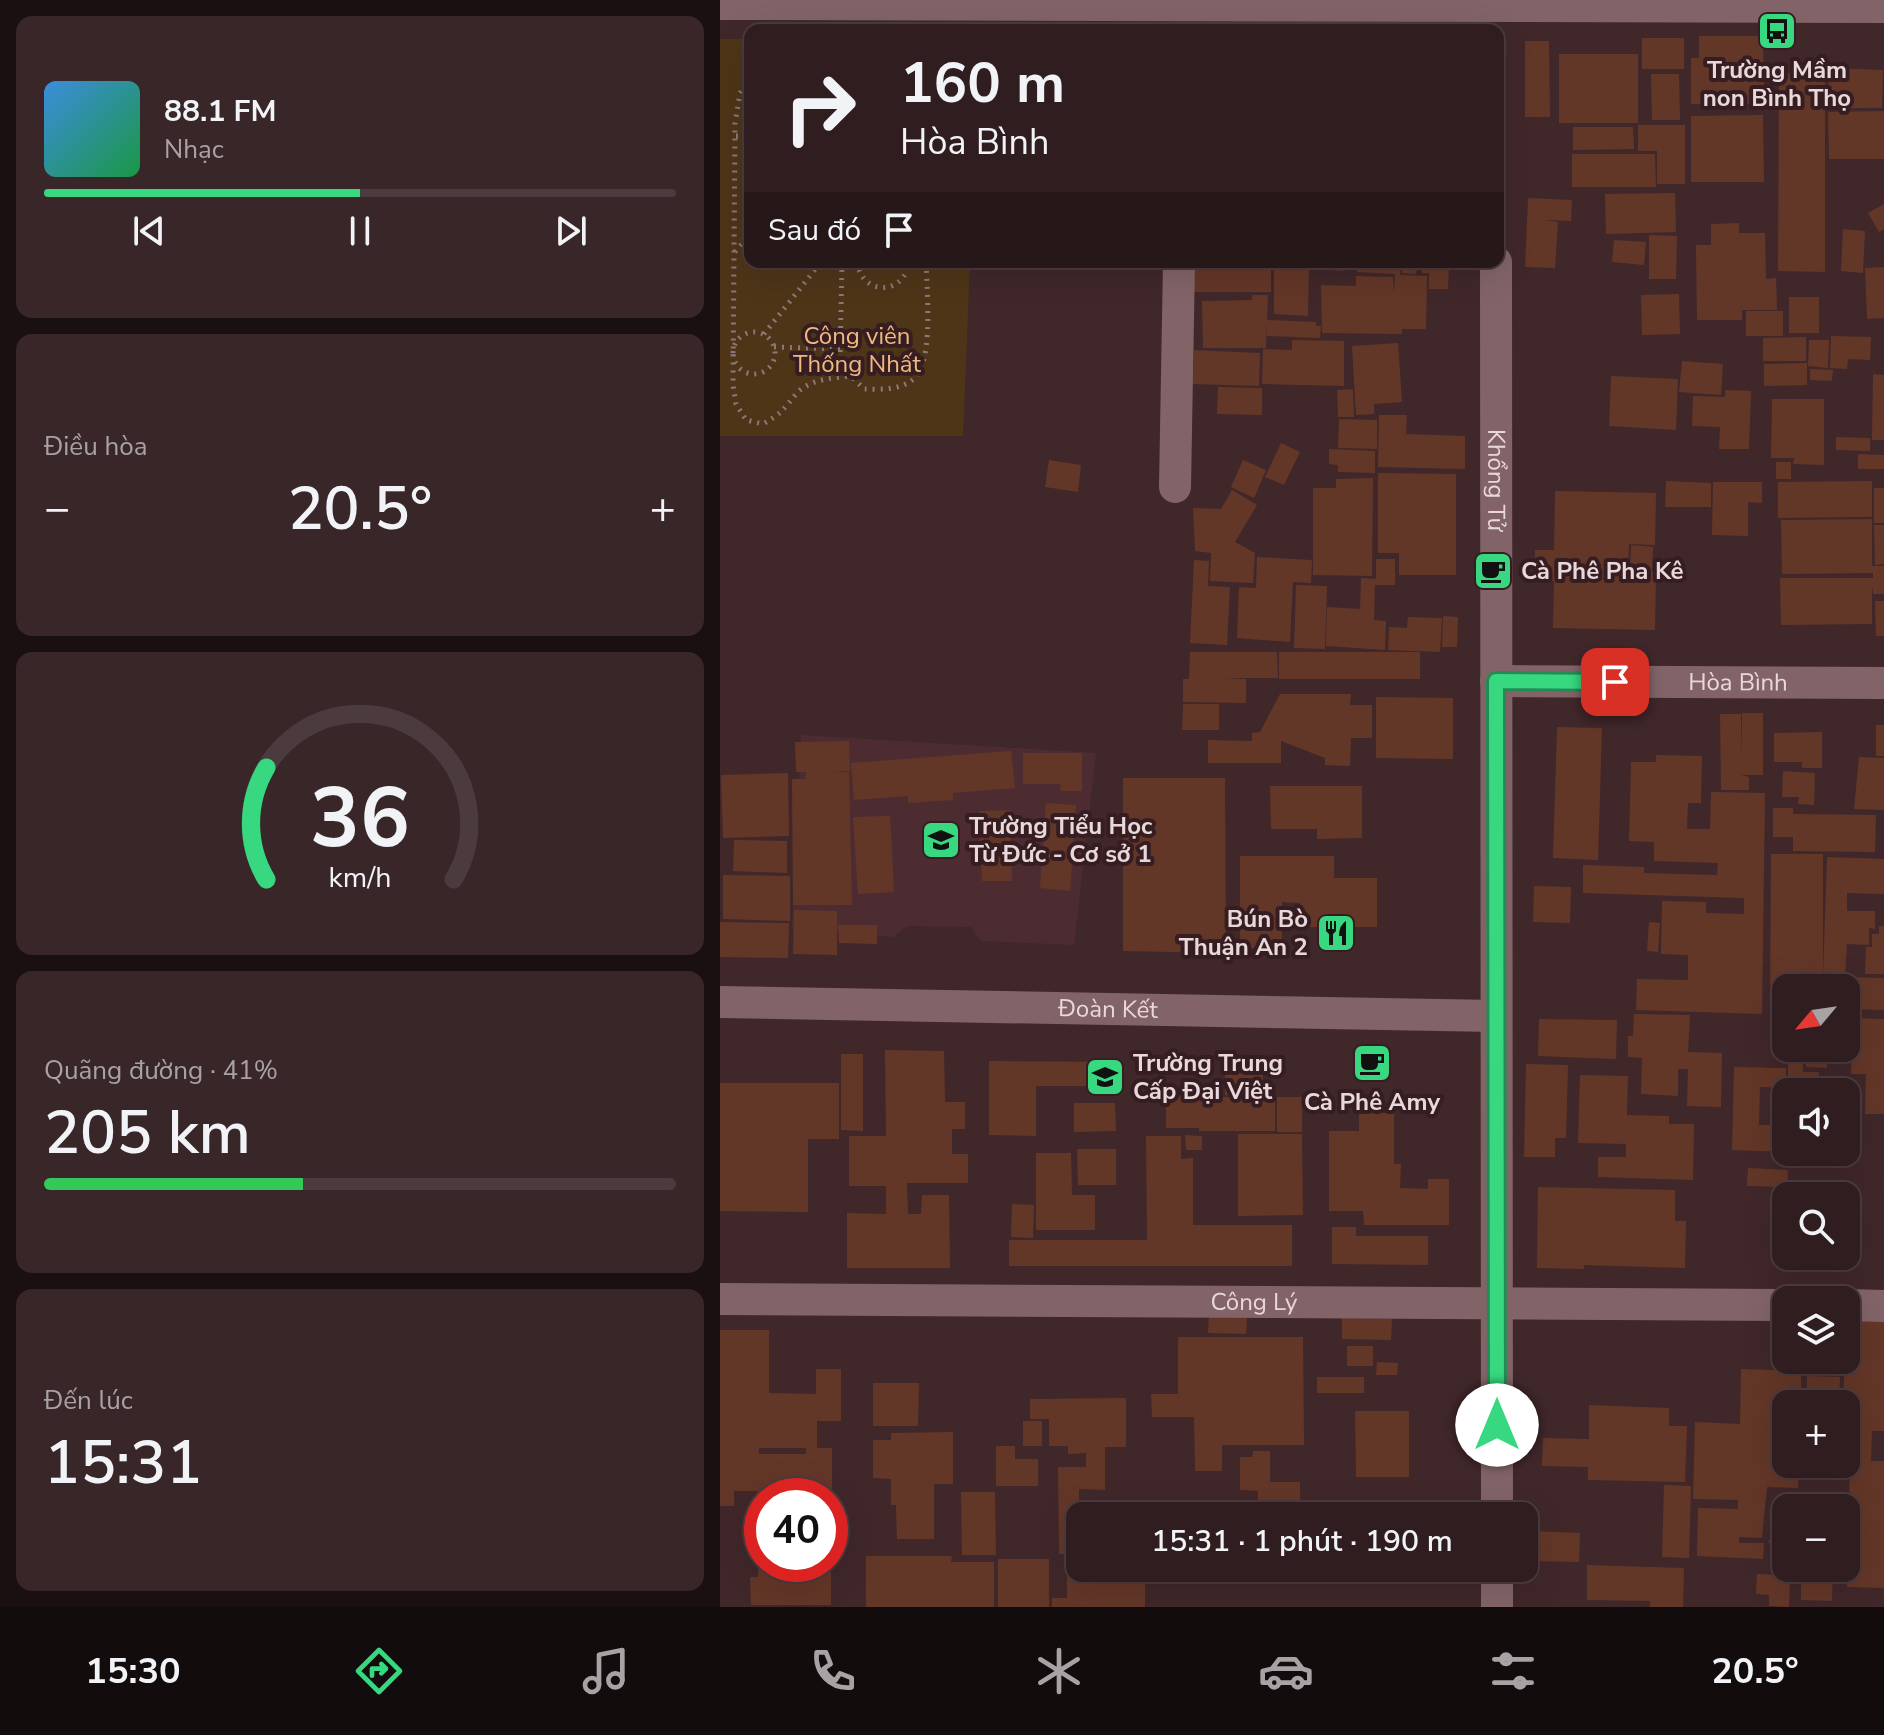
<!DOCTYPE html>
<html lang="vi">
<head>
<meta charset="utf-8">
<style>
  body { margin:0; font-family:"Nunito Sans",sans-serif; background:#382629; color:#f1f3f6; height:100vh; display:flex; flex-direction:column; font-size:30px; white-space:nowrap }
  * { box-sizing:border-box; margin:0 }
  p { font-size:26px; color:#a8a2a5 }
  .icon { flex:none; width:44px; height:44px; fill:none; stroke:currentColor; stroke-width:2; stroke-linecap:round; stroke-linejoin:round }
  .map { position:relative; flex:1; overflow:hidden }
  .side { display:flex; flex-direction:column; gap:16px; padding:16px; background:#1a1012; width:720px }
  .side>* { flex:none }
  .banner { position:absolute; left:24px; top:24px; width:760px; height:244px; border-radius:16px; box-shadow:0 8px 32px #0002,0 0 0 2px #4b3b3e; background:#301d20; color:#f1f3f6; overflow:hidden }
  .needle { width:52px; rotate:241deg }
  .tools { position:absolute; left:1052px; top:974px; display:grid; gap:16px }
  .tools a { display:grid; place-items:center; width:88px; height:88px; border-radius:16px; background:#301d20; box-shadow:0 8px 32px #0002,0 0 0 2px #4b3b3e; font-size:40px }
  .speed { position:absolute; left:24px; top:1478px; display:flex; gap:16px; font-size:40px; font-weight:700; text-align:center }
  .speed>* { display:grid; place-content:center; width:104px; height:104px; border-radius:50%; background:#301d20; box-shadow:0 8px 32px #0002,0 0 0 2px #4b3b3e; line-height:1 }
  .speed .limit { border:12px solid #d22; background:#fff; color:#111 }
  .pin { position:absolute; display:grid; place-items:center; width:68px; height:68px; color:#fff; margin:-34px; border-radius:16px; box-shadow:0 4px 12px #0006 }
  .me { position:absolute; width:88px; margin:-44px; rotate:0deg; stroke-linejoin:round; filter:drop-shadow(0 0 6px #0008) }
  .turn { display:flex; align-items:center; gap:28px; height:168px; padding:0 24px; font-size:36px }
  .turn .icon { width:104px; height:104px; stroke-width:2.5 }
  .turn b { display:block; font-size:56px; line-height:68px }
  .then { display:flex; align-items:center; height:76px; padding:0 24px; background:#0003; gap:16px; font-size:30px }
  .big { font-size:60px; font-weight:600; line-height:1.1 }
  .side .tile { flex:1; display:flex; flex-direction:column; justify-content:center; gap:12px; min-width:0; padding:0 28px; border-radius:16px; background:#382629 }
  .side .dial { align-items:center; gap:0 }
  .dial svg { height:208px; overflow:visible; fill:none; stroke:#4b3b3e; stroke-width:7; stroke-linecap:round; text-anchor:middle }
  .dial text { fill:#f1f3f6; stroke:none }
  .song { display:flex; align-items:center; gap:24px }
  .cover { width:96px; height:96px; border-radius:12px; background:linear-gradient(135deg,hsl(210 70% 55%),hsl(140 70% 35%)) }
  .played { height:8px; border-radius:4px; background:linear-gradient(90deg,#37d880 50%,#4b3b3e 50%) }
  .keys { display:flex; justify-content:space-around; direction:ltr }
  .heat { display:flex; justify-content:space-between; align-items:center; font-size:44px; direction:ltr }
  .charge { height:12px; border-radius:6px; background:linear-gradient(90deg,#34c759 41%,#4b3b3e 0) }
  .trip { position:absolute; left:346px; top:1502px; width:472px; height:80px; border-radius:16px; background:#301d20; box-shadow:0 8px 32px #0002,0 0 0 2px #4b3b3e; font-weight:600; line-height:80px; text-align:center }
  .tab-bar { display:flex; height:128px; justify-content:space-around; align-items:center; background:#130c0d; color:#a8a2a5 }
  .tab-bar .icon { width:56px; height:56px }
  .tab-bar .current { color:#37d880 }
  .tab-bar b { font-size:36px; color:#f1f3f6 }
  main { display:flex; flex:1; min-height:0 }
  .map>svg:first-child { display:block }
</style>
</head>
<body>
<main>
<section class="side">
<div class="tile">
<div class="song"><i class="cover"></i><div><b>88.1 FM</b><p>Nhạc</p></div></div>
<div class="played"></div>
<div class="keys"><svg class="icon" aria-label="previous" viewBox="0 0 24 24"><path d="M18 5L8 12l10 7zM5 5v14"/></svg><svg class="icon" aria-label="pause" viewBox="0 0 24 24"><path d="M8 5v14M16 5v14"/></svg><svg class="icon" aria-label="next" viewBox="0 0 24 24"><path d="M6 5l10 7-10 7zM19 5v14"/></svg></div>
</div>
<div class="tile"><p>Điều hòa</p>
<div class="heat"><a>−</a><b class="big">20.5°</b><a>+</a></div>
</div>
<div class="tile dial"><svg viewBox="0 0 100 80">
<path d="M14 69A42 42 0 1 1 86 69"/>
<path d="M14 69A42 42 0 0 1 14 26" stroke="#37d880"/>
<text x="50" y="56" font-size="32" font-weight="700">36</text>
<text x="50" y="72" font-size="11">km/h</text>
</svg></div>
<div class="tile"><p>Quãng đường · 41%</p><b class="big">205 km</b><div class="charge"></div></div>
<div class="tile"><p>Đến lúc</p><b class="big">15:31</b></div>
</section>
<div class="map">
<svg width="1164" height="1607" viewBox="0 0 1164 1607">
  <rect width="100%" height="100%" fill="#40272a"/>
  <path fill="#4d2c31" d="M81 735 376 753 354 945 261 941 251 927 187 926 173 937 72 930Z"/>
  <path fill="#4e3518" d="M0 39H30V262H250L243 436H0Z"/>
  <path fill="#633728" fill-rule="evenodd" d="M979 36H1043L1044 104H971V58H979Z
    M922 38H964V69H922Z
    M805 41H829L830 117H805Z
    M839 54H918V123H839Z
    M1109 68 1163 70 1162 108H1108Z
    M1059 73 1105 74V272L1058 271Z
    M931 74H959L960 120H932Z
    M1164 111V159H1109L1108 112Z
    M1043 115 1044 182H971V116Z
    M918 125H965V184H937V151H918Z
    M853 127H913L914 149 853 150Z
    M852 154H935L936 187H852Z
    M955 193 956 232 886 234 885 194Z
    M808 198 852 200 851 221 824 220 838 222 835 268 805 267Z
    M1164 204V229L1159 232 1148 213Z
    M1019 223V233H1045L1046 279 1056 278 1057 310H1022V320H977L976 245H991V224Z
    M1123 229 1145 231 1143 273 1121 271Z
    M929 235 957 236 956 279H929Z
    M894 240 926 242 924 265 892 262Z
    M487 262H513V269H551V292H473L474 266H487Z
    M560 262H589L588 316 554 314V270H560Z
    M600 262H624L623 271 600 269Z
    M642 262H681L680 275 707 276 706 329H682V334L602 333 601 285 636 286V276L673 277 674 294 675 274 637 272V263Z
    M683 262H697L696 274 682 273Z
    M702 262H729L728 289H709V273H702Z
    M1164 267V318L1147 319 1145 268Z
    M959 294 960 334 922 335 921 295Z
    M532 295H548L546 348H483L482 301 532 300Z
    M1069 297H1099V333H1069Z
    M1026 311H1063V336H1026Z
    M547 320 596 322V326H601L600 338 547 336Z
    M1111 336 1151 337 1150 360 1128 359 1127 369 1110 368Z
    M1086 337V361H1043V338Z
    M572 340 624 341V386L542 384 543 349 572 350Z
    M1089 340H1109L1108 368 1088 366Z
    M678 343 682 402 654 404V414L636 415 632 346Z
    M474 350 540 353 539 386 473 384Z
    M962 361 1003 364 1001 395 959 392Z
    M1087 363V385L1044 386V364Z
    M1090 369 1113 370 1112 381 1090 380Z
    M1153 374 1164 375V440H1152Z
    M891 376 958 379 956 430 889 426Z
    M498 387 542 388V415L497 414Z
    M633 389 634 417H618L617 390Z
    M1005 390 1031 391 1029 449H999L1000 427 972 426 973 396 1005 397Z
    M1052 399H1104V465L1073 464 1074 458H1051Z
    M659 415H687L686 434 745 436V469L658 467Z
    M619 419 657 420V449L618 448Z
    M1116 437 1150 438V451L1116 450Z
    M561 443 580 452 564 485 545 477Z
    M609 449 655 451V473L618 472V465L609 464Z
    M1138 454 1164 455V469H1138Z
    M329 460 361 465 358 492 325 487Z
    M523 460 546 470 534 498 511 487Z
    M1056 462H1071V479H1056Z
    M658 473 736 474V575H679V553H658Z
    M653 478 652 576 593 575V488H616V479Z
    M946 481 991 483V507H945Z
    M1152 481V517L1058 518V482Z
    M993 482H1042V503L1028 502V536L992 535Z
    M1154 488H1164V523H1154Z
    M512 490 537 505 515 542 535 553 533 583 490 581 491 553 475 551 473 508 501 509Z
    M835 491 936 493 935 545 909 544 908 570 936 571 935 630 833 628 834 581H815V550H834Z
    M1152 519V566H1164V594H1153L1152 585V624L1061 625 1060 578H1153V573L1062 574 1061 520Z
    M1154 525H1164V564L1155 565Z
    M911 545 933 547 932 570 910 568Z
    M537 557 592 560 591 583 573 582 570 642 517 638 519 587 536 588Z
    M656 559H675V585H655L654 620 666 621 665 650 606 646 607 607 640 609 641 578 656 579Z
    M474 560 489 561 488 586 510 587 507 645 470 643Z
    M576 585 607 586 605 649 574 648Z
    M1155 601H1164V636H1156Z
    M723 616 738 617 737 647H722Z
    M688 617 722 618 720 652 668 650 669 627 687 628Z
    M470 652H557L558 678H503L526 679V703L463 702V679H469Z
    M559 652H700V679H559Z
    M560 694H631L630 705H652V738H631L630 766 605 765V758L561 741V763H488V740L532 741V733L540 732Z
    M656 697 733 698V759L656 758Z
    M463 704H499V730H462Z
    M1022 713H1043V775H1021L1029 777V790H1001L1000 714H1021L1022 764Z
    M1156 725H1164V756H1156Z
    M837 727 882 728 878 860 833 858Z
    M1102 732V768H1082V762H1054V733Z
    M129 741 130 771H108L129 772 132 905H73L72 779H86V772H76L75 742Z
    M291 751 295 788 233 793V800L188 803V796L134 800 131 763Z
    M303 753H362V791H341L340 784H303Z
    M936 755 982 756 981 803H968L967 829H990L991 792 1045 793 1042 1014 916 1010 917 979 968 980V955L941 954 942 901 986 902V913L1024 914V898L863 893V865L924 867V873L997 875 998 863 934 861V842L909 841 911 762H936Z
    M1139 757 1164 758V810L1134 809Z
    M1063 771 1095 773 1094 805 1078 804 1079 797H1062Z
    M68 773 69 836 3 838 1 775Z
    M403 778H505L506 953 403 951Z
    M550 786H642V838L597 839V829H551Z
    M326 803 356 805 350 891 320 888Z
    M1053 808H1073V814L1156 815 1155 852 1073 851V837H1053Z
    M290 810 292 881H262L259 811Z
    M170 816 174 892 138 894 133 817Z
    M14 840 67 841V873L13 871Z
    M1051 854H1103V977L1107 857 1164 859V894L1127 893V911H1155V929L1149 928V945L1127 944 1125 977 1164 978V1010L1126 1009V988H1066V1005H1050Z
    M520 856H614V878H657V927H580V903L562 902V948H520Z
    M3 875 70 876V921L3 919Z
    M814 886 851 887 850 923 813 922Z
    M74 910 117 911V955L73 954Z
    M0 922 69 923 68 958 0 957Z
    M929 922 940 923 938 952 927 951Z
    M118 925H157V944L119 943Z
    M1159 926H1164V974H1145L1146 947H1152V934H1159Z
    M914 1014 970 1015 968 1052 1002 1053 1001 1107 967 1106 968 1069H958V1096L921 1094 922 1058 908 1057V1036H913Z
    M1133 1018 1164 1019V1114H1145L1146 1074H1131Z
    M819 1019 897 1020 896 1059 818 1056Z
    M1074 1048H1108L1107 1068 1086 1067V1058H1074Z
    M165 1050 224 1051 225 1102H245V1129H232V1154H248V1183H187L188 1214H201L202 1195H229L230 1268H127V1213L166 1214V1186H129V1136H166Z
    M121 1054H143V1131L121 1130Z
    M269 1061 389 1062 388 1086H316V1136L269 1135Z
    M806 1064 848 1065 846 1138H835V1157H804Z
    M1068 1064H1083V1072H1099L1098 1092H1068Z
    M1014 1067 1066 1068V1088L1040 1087 1039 1125H1066V1152L1012 1150Z
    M505 1072 543 1073V1097H555V1131H479V1128H446V1096L516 1097 505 1095Z
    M860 1075 908 1076 907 1115 949 1116V1124H974L973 1180 878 1177V1157H906V1144L858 1143Z
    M0 1083H119V1139H88V1212L0 1211Z
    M557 1097H582V1132H557Z
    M354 1103H395L396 1131 354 1132Z
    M639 1113H674V1164H681L680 1188 708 1189V1179H729V1225H644L643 1211H609V1131H639Z
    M518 1134H582L583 1215 518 1216Z
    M465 1135 482 1136V1150H466Z
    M426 1136H461V1159L473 1158V1225H572V1266H289V1240H427Z
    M357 1149H396V1185H358Z
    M316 1153H351L352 1195H375V1230H316Z
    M1028 1168 1068 1170 1067 1187 1027 1186Z
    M818 1187 955 1190V1221H966L965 1268 864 1265V1269L817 1268Z
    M292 1204 314 1205 313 1238 291 1237Z
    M612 1227H636V1236H708V1265L612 1264Z
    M489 1314 527 1316 526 1334 488 1333Z
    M622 1318 672 1319 671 1340 622 1339Z
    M1126 1318 1164 1319V1431H1152L1151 1461H1164V1588L1127 1587 1130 1461 1126 1460V1404H1123Z
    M0 1330H49V1393L96 1394V1369H121V1421H97V1448H112V1496H42V1503H39V1491H14V1506H0ZM39 1448H86V1454H39Z
    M458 1337H583L584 1445H502V1471H475L474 1417H432L431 1394H458Z
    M627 1346H653V1366H627Z
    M657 1362 678 1363 677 1375H656Z
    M1021 1369 1081 1371V1404H1066V1464H1079L1078 1488 1047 1487 1042 1538 1019 1537V1543H1044L1043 1559 977 1556 978 1508 1018 1509V1500L973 1499 975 1422 1020 1424Z
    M1087 1376 1120 1377 1119 1404H1086Z
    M597 1377H644V1393H597Z
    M153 1383H199L198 1426H153Z
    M406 1398V1447H385V1490L359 1489V1508L407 1507V1516H360V1554H339L338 1467H366V1453L348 1454V1446H329V1419H310V1399Z
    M869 1405 949 1408V1426H967L965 1482 868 1480V1467L822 1466 823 1438 869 1439Z
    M635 1411H689V1477H636Z
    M303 1421H322V1446H303Z
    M233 1432V1484H214V1539H177L176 1505H171V1479L153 1478V1440H171V1433Z
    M276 1446H295V1459H318V1486H276Z
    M533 1451H550V1482H580V1516H550V1511H538V1491L520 1490V1457H532Z
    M944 1485 971 1486 969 1558 942 1557Z
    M241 1492H275L276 1555H242Z
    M811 1531 860 1533 859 1562 810 1561Z
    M1058 1535 1066 1546V1557L1062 1560 1048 1541Z
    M146 1556H232L231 1562H274V1607H146Z
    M278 1559H329V1607H278Z
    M38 1560H42V1564H111V1605H31L30 1577H38Z
    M867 1565 964 1568 963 1607H930V1601L867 1600Z
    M347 1566 425 1568V1607H332V1598H347Z
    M1081 1568H1113L1112 1601 1081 1600Z
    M1037 1574 1070 1575 1069 1607 1049 1606V1595L1036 1594Z"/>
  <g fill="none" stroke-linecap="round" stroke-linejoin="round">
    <path stroke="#8c7779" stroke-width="5" stroke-dasharray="2 6" stroke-linecap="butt" d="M30 78 20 93 15 124 13 385 16 404 26 420 43 424C61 414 64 409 76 394 90 379 112 378 131 376
      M16 136H30
      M15 252 30 234
      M122 262 120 356 131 376 144 389C163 390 191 390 200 370 212 346 207 289 206 262
      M137 262C142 296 184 296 189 262
      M13 353a21 21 0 1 1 42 0a21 21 0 1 1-42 0Z
      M44 334 101 262
      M54 347 120 349"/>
    <g stroke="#826468" stroke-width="32">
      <path d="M0 4 1164 7"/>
      <path id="s1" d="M776 262 777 1516"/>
      <path d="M455 487 459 262"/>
      <path id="s2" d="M776 681 1164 683"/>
      <path id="s3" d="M0 1002 776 1016"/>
      <path id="s4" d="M0 1299 1066 1305"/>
      <path d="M1126 1305 1164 1306"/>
      <path d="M777 1568V1607"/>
    </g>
  </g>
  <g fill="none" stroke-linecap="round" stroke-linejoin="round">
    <defs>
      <path id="route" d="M777 1425 776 681 895 682"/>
    </defs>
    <use href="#route" stroke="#248c53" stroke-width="20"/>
    <use href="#route" stroke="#37d880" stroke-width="14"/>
  </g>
  <defs>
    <symbol id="bus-square" viewBox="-11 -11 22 22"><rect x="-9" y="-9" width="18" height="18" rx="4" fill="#37d880" stroke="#351d21"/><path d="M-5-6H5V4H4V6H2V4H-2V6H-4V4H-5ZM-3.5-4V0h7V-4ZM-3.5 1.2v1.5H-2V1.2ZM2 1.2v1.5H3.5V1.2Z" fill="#111"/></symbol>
    <symbol id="cafe-square" viewBox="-11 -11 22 22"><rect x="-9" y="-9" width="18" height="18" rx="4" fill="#37d880" stroke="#351d21"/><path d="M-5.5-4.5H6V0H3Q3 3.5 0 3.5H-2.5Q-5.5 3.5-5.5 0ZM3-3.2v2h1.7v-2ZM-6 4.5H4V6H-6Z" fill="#111"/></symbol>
    <symbol id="school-square" viewBox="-11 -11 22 22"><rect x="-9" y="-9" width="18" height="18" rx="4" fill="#37d880" stroke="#351d21"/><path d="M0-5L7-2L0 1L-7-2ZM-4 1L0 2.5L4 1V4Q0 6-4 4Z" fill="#111"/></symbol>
    <symbol id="restaurant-square" viewBox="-11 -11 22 22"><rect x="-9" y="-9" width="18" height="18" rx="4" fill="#37d880" stroke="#351d21"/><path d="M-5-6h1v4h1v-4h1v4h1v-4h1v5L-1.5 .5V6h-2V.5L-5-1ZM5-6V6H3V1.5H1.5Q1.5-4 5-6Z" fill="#111"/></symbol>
    <symbol id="university-square" viewBox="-11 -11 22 22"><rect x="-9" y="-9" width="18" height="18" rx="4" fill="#37d880" stroke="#351d21"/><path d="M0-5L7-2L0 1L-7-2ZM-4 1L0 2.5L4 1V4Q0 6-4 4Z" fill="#111"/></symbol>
  </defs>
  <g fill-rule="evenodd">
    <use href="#bus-square" x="1035" y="9" width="44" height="44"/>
    <use href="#cafe-square" x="751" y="549" width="44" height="44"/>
    <use href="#school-square" x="199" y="818" width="44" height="44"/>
    <use href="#restaurant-square" x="594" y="911" width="44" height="44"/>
    <use href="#cafe-square" x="630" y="1041" width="44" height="44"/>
    <use href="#university-square" x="363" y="1055" width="44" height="44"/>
  </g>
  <g text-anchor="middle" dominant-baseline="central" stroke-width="8" stroke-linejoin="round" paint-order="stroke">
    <g font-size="24" font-weight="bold" fill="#e9d8da" stroke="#351d21" text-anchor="start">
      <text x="1057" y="70" text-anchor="middle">Trường Mầm<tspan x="1057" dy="28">non Bình Thọ</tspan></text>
      <text x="801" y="571">Cà Phê Pha Kê</text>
      <text x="249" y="826">Trường Tiểu Học<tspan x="249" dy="28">Từ Đức - Cơ sở 1</tspan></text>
      <text x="588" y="919" text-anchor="end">Bún Bò<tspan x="588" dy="28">Thuận An 2</tspan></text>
      <text x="413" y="1063">Trường Trung<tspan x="413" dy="28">Cấp Đại Việt</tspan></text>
      <text x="652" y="1102" text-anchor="middle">Cà Phê Amy</text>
    </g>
    <g font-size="24" fill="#f0b97e" stroke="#351d21">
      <text x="137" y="336">Công viên<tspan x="137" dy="28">Thống Nhất</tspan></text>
    </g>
    <g font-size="24" fill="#e9d8da" stroke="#351d21">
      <text stroke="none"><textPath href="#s1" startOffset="218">Khổng Tử</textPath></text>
      <text stroke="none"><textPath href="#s2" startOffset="242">Hòa Bình</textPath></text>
      <text stroke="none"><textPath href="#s3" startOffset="388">Đoàn Kết</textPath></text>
      <text stroke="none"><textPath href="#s4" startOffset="534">Công Lý</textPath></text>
    </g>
  </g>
</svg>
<div class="tools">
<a><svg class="needle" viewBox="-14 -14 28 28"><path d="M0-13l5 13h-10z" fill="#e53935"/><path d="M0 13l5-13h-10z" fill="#a8a2a5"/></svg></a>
<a><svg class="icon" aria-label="sound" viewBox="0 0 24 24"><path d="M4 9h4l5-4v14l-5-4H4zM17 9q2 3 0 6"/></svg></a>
<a><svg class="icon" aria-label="search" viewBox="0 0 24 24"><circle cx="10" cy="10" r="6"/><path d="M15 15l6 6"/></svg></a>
<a><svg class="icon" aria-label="layers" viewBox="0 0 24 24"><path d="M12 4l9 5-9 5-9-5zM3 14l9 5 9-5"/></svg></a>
<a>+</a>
<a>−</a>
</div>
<div class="speed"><div class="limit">40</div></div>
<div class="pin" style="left:895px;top:682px;background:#d93025"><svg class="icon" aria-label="arrive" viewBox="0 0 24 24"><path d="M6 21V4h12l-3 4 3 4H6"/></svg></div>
<svg class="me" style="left:777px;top:1425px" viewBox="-20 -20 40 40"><circle r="19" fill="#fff"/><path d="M0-13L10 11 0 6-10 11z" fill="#37d880"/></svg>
<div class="trip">15:31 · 1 phút · 190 m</div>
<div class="banner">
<div class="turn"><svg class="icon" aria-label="right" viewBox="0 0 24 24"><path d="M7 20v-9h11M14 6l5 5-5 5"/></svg><div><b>160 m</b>Hòa Bình</div></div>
<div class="then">Sau đó<svg class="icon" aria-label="arrive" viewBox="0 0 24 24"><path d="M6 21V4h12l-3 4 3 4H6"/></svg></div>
</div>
</div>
</main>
<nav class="tab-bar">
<b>15:30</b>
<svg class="icon current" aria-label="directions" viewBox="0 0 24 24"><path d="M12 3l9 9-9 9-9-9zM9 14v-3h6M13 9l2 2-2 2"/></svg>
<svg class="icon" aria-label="music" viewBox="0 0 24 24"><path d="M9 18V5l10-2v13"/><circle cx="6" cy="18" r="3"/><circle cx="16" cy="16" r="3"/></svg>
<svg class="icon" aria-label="phone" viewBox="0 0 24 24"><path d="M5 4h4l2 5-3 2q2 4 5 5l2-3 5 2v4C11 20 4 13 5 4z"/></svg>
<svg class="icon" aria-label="climate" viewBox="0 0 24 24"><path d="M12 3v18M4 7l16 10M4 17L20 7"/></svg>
<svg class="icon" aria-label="car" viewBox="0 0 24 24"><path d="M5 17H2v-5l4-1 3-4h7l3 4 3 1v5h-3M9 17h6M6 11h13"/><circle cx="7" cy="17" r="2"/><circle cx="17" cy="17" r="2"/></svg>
<svg class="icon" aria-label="filters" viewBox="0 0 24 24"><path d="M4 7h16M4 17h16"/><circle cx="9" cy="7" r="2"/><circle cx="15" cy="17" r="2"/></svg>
<b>20.5°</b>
</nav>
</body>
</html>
